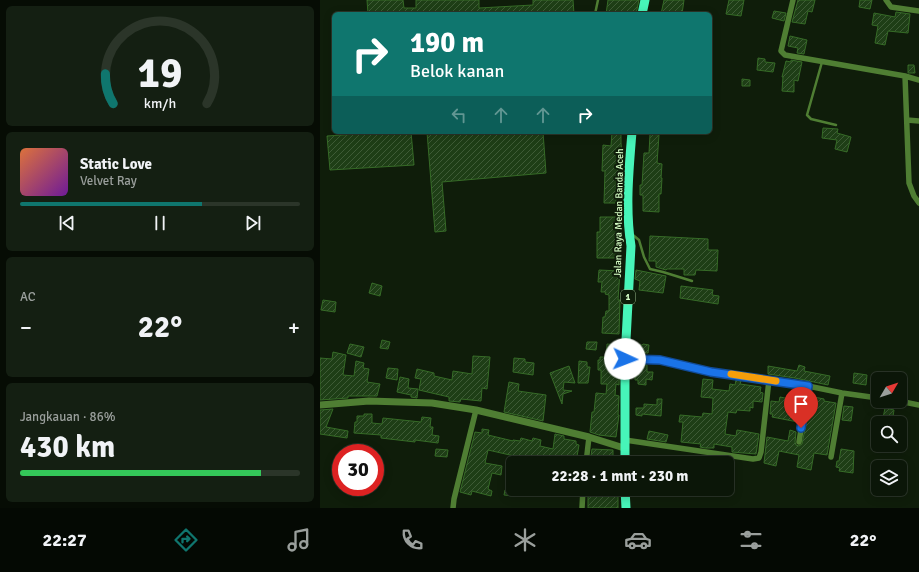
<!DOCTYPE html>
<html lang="id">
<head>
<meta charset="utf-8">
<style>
  body { margin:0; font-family:Signika,sans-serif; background:#141f12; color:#f1f3f6; height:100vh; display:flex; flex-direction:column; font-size:15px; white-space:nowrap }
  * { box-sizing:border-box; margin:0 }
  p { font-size:13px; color:#9a9f9c }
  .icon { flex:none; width:22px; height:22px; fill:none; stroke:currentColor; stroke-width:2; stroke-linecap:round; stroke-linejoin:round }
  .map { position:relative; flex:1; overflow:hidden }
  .drawer { display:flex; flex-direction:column; gap:6px; padding:6px; background:#060c04; width:320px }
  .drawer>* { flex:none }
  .banner { position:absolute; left:12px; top:12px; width:380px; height:122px; border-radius:6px; box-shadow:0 2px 10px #0003,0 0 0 1px #2b3529; background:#0f766e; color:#fff; overflow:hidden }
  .needle { width:26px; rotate:51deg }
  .controls { position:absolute; left:551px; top:372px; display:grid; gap:8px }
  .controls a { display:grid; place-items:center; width:36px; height:36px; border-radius:6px; background:#0b1608; box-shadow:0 2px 10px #0003,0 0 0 1px #2b3529; font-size:20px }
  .speed { position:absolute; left:12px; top:444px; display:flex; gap:8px; font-size:20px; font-weight:700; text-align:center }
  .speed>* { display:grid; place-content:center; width:52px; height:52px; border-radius:50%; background:#0b1608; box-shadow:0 2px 10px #0003,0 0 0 1px #2b3529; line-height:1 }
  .speed .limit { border:6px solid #d22; background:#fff; color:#111 }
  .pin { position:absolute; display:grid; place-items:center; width:34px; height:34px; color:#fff; margin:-41px -17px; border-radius:50% 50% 50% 0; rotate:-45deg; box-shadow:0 0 4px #0007 }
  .pin .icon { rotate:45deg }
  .me { position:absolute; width:44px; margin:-22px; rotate:92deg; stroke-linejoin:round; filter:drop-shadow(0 0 3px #0008) }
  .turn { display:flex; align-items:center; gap:14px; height:84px; padding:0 12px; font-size:18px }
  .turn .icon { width:52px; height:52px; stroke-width:2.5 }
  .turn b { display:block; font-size:28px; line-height:34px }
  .lanes { display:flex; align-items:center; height:38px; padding:0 12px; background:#0003; justify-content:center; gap:20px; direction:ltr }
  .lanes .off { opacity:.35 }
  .big { font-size:30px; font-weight:700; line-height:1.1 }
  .drawer .widget { flex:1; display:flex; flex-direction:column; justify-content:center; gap:6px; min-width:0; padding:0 14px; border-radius:6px; background:#141f12 }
  .drawer .dial { align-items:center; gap:0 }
  .dial svg { height:104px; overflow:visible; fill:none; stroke:#2b3529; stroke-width:7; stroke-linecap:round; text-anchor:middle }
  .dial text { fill:#f1f3f6; stroke:none }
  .song { display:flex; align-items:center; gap:12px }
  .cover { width:48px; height:48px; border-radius:6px; background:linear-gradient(135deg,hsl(20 70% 55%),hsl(280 70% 35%)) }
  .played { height:4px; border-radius:2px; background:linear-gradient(90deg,#0f766e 65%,#2b3529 65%) }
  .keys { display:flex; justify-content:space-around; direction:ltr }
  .heat { display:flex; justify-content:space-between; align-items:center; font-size:22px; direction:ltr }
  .charge { height:6px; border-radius:3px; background:linear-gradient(90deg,#34c759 86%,#2b3529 0) }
  .trip { position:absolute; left:186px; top:456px; width:228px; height:40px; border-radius:6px; background:#0b1608; box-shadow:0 2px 10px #0003,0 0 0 1px #2b3529; font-weight:700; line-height:40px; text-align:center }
  .dock { display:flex; height:64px; justify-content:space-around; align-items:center; background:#040903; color:#9a9f9c }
  .dock .icon { width:28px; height:28px }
  .dock .selected { color:#0f766e }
  .dock b { font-size:18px; color:#f1f3f6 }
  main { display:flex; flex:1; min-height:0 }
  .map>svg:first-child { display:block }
</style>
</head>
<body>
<main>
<section class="drawer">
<div class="widget dial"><svg viewBox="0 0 100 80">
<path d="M14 69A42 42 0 1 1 86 69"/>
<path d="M14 69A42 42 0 0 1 8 46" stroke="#0f766e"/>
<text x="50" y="56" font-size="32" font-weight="700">19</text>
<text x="50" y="72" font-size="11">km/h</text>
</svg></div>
<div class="widget">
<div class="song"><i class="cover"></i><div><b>Static Love</b><p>Velvet Ray</p></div></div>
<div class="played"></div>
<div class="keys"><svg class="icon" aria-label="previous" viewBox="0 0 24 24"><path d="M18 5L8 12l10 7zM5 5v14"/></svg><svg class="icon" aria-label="pause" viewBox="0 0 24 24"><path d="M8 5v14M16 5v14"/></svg><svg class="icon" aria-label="next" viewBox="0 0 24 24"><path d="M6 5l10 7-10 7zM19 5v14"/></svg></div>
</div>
<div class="widget"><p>AC</p>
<div class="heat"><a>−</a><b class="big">22°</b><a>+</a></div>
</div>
<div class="widget"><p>Jangkauan · 86%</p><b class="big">430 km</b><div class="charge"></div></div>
</section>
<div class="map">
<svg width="599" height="508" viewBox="0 0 599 508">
  <defs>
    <pattern id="building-hatch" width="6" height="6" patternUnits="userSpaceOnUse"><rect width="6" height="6" fill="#1e3e16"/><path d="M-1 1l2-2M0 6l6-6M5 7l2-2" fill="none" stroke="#3e5b36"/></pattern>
  </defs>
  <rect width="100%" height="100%" fill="#0f1d0a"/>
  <path fill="url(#building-hatch)" stroke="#366b27" d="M47 0H83L84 8H96V0H159V8L213 5V0H253L254 14H48Z
    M288 0H319L316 14H286Z
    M344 0H364L362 14H341Z
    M409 0H424L421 16 406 14Z
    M478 0H495L492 12 488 11 485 24 472 22Z
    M540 0H552L550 9 539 7Z
    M454 11 466 13 464 21 452 18Z
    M576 12 590 14 588 33 568 31 565 45 555 43 558 26 552 25 554 13 575 17Z
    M470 36 487 40 484 54 477 53 478 48 468 46Z
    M438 58 445 59V62L455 63 453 72 437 70Z
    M471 60 482 62 478 81 474 80V92L462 91 463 77H462L466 61 471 62Z
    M588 65H594L595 73H588Z
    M422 79 430 80V86H422Z
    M503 128 518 129 517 133 531 137 527 152 515 149 517 140 502 138Z
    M69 132H91L94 165 10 170 7 136Z
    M107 132H223L226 173 122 182 126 231 115 232Z
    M292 132H301V143L302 154 300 184 296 183V203H284L285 171H282L283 145 291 146Z
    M330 134 339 135 337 163 342 164 341 178H342L341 194H339V212L323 211V195H320V185H322L324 153H329Z
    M280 217H296V221H299L300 258H277V232H280Z
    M330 236 388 239V250H398L397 271 376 270 375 275H364V269H347L346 270 336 267V261H329Z
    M279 270 300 271 298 300H300L299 334 282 333 283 317H285L286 311H289V295L285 294 286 292H281L282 282H278Z
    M316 270 346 276 343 293 319 290 320 281 315 279Z
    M52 283 62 286 60 296 49 293Z
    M361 286 393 290 392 295 399 296 398 304 360 298Z
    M3 300 16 302 15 312 1 310Z
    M62 340 70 342 68 349 60 348Z
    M267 342H277L276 350 266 349Z
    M30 344 44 347 41 357 27 353Z
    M287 344 300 345 299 385 296 384 295 395 299 396 298 415H299L296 437 279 435 270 432 272 412H274L276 393 286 394 287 384H281V370H278V360H280V357H286Z
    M323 344 329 345 328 353 314 352 315 345H322Z
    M13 352 26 355 23 375 34 376 36 361 44 363 43 368 49 369 47 382 60 384 57 396H28V398L0 400V358L12 359Z
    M153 356 170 357 167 389 162 388 161 401 141 399 140 402 129 401V397L99 390 101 379 95 378 97 369 114 373V376L132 380 133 371 152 374Z
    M194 358 205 359V362L214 363 213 375 193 372Z
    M259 361 267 362V367H270L268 383H258Z
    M315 365H327V372H333L332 380 326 379V385L318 384V380H315Z
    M479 365 485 367 484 371 510 376 508 385 475 378 448 374V366L477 371Z
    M249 366 255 383 244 382 243 390 252 391 243 394 242 404 230 373Z
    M68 368 78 369 77 380 66 378Z
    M534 373 547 375 546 385 533 383Z
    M80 377 89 379 88 388 98 389 97 398 91 397V395L77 392Z
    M383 379 393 380 392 389 409 391 410 384 415 385 416 380 421 381 420 384 441 387 440 392 443 393 442 402 433 401V408L430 407V411L417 410 416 413 408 412 405 434 416 436 417 430 439 434 436 454 412 452V447L394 444V448H385L380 447 381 444 361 442 363 422H359L360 415 382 417 383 413 392 414 393 398 381 397Z
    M189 382 199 384 198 391 226 395 223 421 184 412Z
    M460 397 470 399 469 404 480 406 478 422 452 417 453 414H450L451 401 459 402Z
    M494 397 504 399V401L516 403 507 455 494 453 491 470 477 467 479 455 459 451 456 466 444 463 447 437 468 441 470 430 476 432 475 442 476 445 479 446 482 444 490 403 493 404Z
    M337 399H342L341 416 322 414V416L316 415V408H324V404L337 405Z
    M524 406 533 407 531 421 522 420Z
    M565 408 574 410 572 423H562Z
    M13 409 6 427 28 431 27 438 0 434V410Z
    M44 414H52V423L62 424 63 418 101 422 102 417 111 418 110 427H113L112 435 119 436 118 443 95 440V442L61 438V435L34 433 35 422H37V416H44Z
    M162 429 169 430 168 435 193 441V440L200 441 201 438 212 441 213 438 221 440 220 446 233 449 235 434 244 436V439L256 441V444L259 445 256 462 242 460 241 463H230L204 457 203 458 168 450 165 463 182 466 181 475 172 473 168 489 172 491 171 496 152 491 151 495 140 492 155 432 162 433Z
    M329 431 348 435 346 442 327 439Z
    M116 449 128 450 127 457 115 456Z
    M272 449 293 450V463H270Z
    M521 449 534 451 533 473 519 471 520 468 516 467 517 461H519Z
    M268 489H296V496H298V508H268Z
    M185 490 192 491V496L184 495Z"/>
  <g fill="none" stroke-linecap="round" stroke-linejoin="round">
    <path stroke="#4f7e33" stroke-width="2.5" d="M275 14 278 0
      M502 62 487 115 491 119 516 125
      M313 235 319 240 324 257 330 269 343 272 372 281"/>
    <path stroke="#4f7e33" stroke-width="5.5" d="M473 0 461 51 465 55 585 76 599 80
      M566 0 571 7 599 11
      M585 76 589 183 594 196 599 203
      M587 120 599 121
      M305 359 340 360 391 372 488 386 522 393 558 398
      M579 401 599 405
      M305 440 433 459 439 458 441 452 449 380
      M479 442 488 386
      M511 457 522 393
      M266 463 269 437
      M133 508 134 499 156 410
      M262 508 263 489"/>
    <path stroke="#4f7e33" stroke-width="7" d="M0 405 49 401 112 403 156 410 269 437 304 448"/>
    <path stroke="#47f5b9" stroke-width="9" d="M322 14 325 0
      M305 463V359L311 246C305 208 309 169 312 132
      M305 489 306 508"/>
  </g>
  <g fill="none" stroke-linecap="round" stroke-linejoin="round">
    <defs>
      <path id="route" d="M305 359 340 360 391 372 488 386 481 428"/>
    </defs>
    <use href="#route" stroke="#114b97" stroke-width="10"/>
    <use href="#route" stroke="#1a73e8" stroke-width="7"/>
    <path stroke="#f59e0b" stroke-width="7" d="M411 374 456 381"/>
  </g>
  <g text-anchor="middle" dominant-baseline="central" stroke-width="4" stroke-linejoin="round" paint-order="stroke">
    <rect fill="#0f1d0a" stroke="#9bbb8e" stroke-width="1" x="301" y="290" width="14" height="14" rx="3"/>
    <g font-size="9" font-weight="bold" fill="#d7ffc6">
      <text x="308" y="297">1</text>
    </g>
    <g font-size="10" fill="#d7ffc6" stroke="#0f1d0a">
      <text transform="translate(299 213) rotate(-89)">Jalan Raya Medan Banda Aceh</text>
    </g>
  </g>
</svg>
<div class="controls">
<a><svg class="needle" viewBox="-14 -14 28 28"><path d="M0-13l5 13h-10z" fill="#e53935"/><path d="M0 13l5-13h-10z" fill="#9a9f9c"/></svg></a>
<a><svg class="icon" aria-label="search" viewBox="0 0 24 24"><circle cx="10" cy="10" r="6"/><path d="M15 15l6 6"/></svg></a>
<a><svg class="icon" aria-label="layers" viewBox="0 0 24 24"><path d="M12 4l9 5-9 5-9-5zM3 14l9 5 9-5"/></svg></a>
</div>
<div class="speed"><div class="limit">30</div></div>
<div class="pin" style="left:481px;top:428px;background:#d93025"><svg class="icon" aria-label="arrive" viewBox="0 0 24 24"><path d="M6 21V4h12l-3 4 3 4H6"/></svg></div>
<svg class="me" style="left:305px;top:359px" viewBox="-20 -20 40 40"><circle r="19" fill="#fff"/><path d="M0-13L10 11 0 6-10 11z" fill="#1a73e8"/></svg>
<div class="trip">22:28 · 1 mnt · 230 m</div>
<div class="banner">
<div class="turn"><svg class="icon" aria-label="right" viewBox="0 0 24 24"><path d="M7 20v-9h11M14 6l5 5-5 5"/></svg><div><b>190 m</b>Belok kanan</div></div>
<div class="lanes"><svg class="icon off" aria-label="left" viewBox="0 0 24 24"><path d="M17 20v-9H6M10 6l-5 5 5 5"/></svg><svg class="icon off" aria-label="ahead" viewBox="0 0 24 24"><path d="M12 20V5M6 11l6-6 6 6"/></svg><svg class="icon off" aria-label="ahead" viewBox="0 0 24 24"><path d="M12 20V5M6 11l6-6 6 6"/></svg><svg class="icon" aria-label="right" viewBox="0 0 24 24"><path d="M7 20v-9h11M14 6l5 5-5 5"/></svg></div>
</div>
</div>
</main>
<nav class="dock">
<b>22:27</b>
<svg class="icon selected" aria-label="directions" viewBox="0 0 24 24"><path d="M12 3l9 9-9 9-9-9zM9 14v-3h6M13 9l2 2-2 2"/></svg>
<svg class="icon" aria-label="music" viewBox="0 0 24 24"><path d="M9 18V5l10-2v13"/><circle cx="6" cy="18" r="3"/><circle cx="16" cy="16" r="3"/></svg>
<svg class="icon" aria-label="phone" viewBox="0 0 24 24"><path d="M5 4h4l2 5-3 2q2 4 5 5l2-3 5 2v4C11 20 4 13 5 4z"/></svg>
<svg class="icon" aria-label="climate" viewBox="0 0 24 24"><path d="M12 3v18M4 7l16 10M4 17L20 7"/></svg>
<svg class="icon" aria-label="car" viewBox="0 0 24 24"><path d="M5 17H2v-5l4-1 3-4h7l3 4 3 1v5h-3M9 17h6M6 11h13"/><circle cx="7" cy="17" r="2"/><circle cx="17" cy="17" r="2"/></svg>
<svg class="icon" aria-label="filters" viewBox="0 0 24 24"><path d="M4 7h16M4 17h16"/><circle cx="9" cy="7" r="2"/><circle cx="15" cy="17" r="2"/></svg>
<b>22°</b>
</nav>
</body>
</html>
